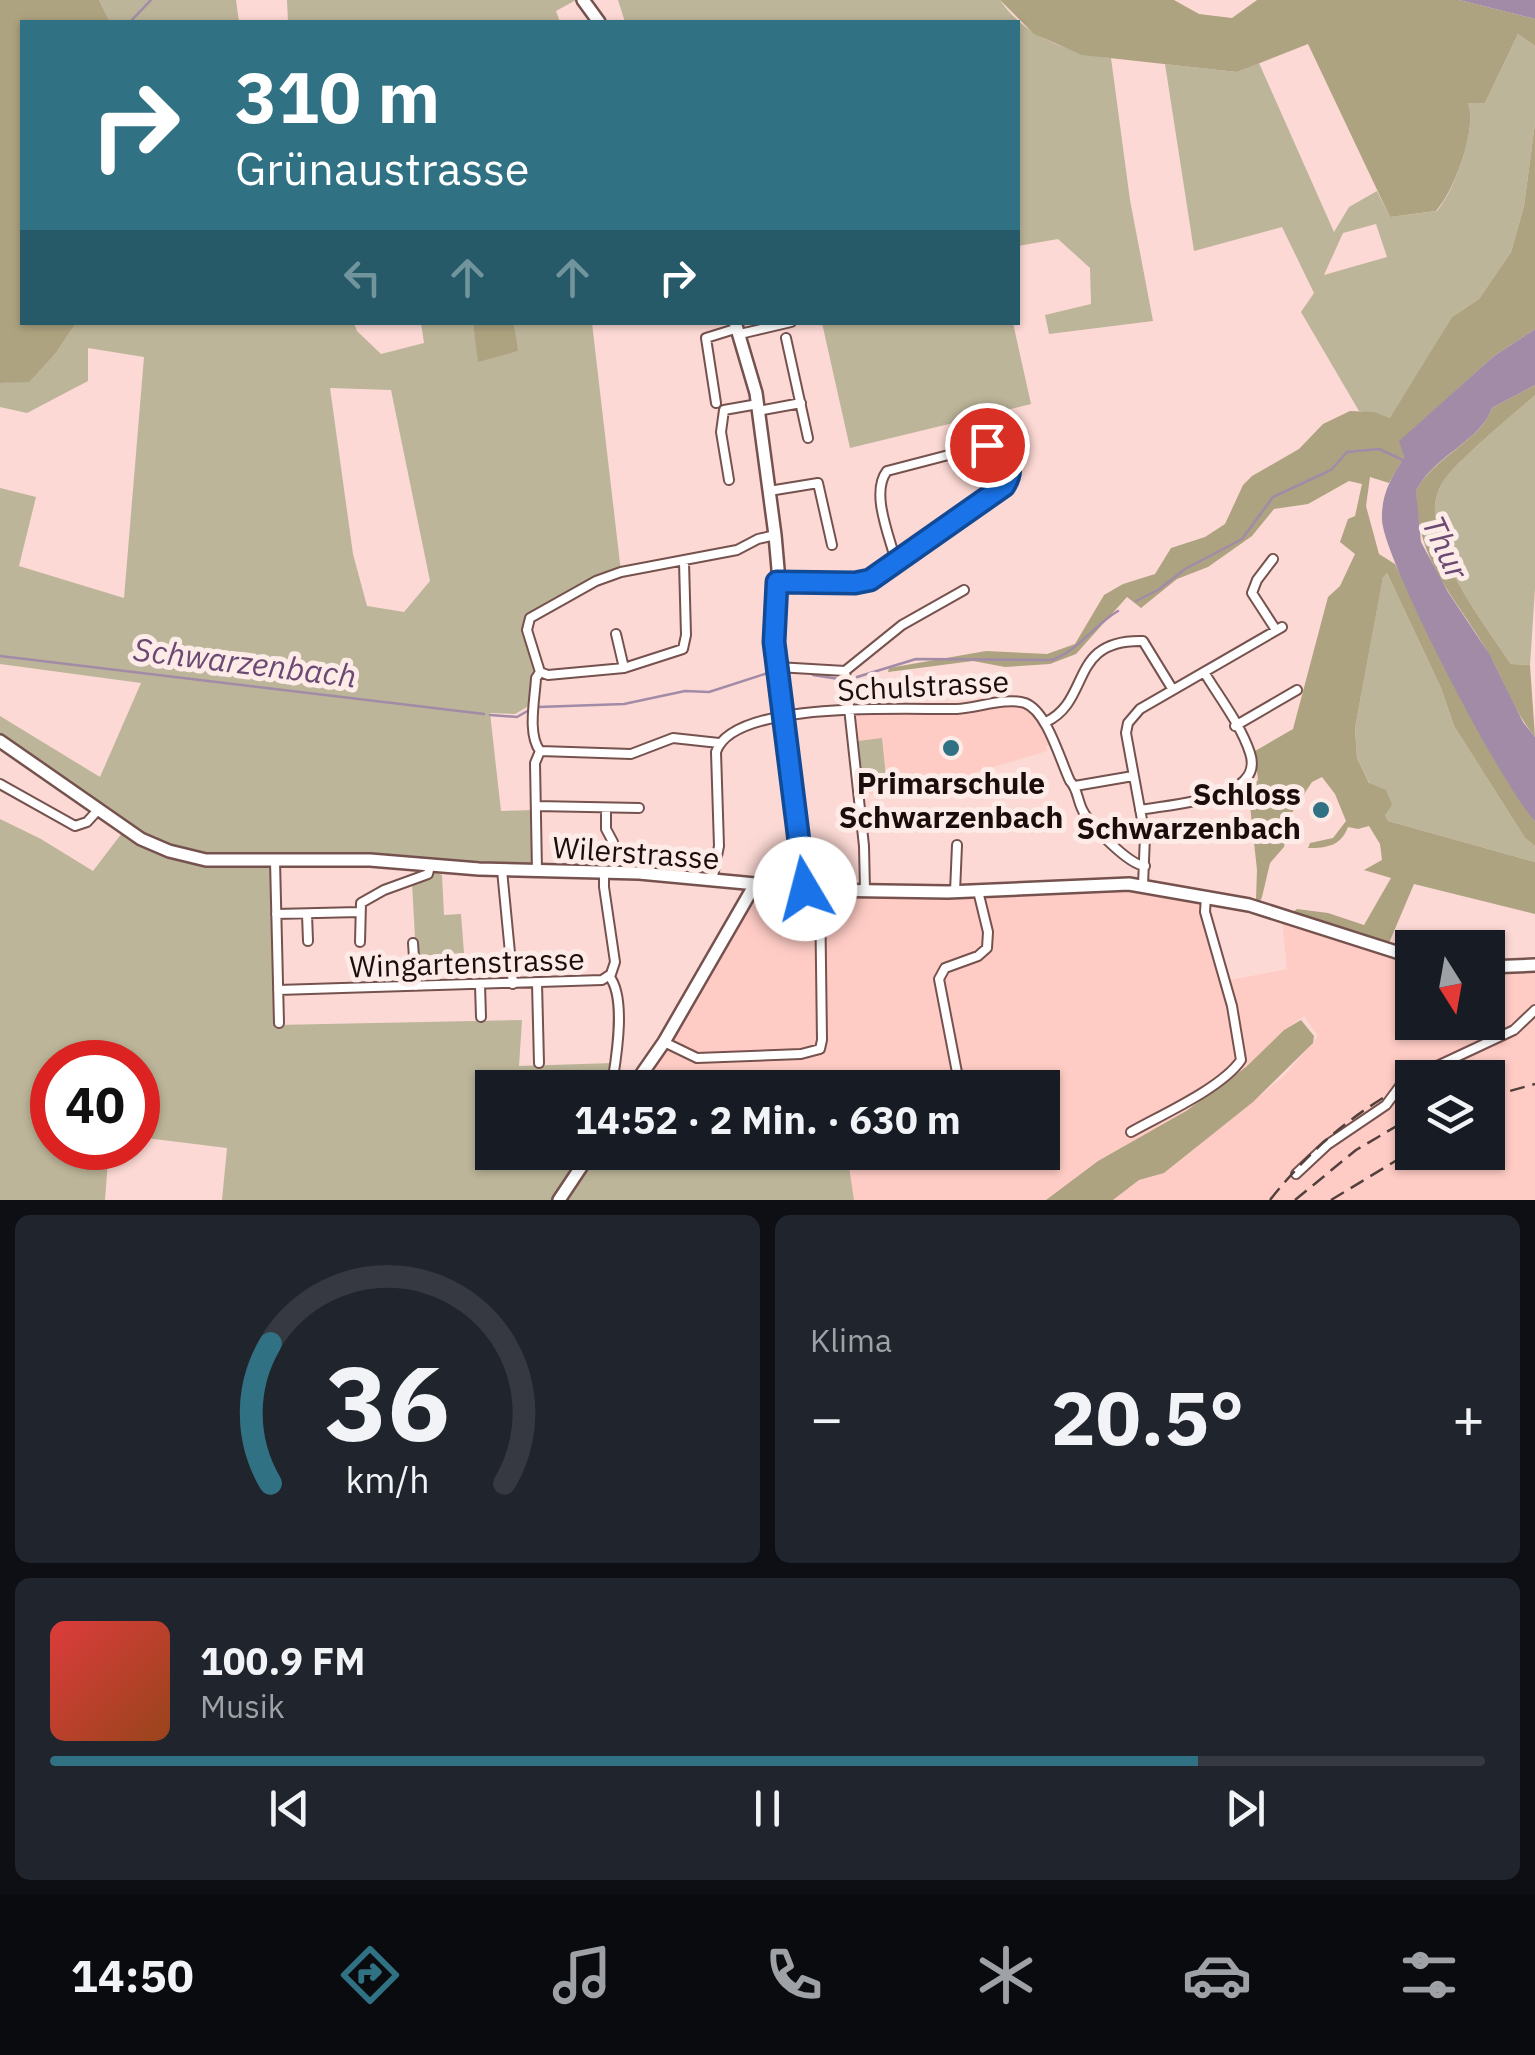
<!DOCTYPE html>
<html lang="de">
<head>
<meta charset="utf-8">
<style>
  body { margin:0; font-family:"IBM Plex Sans",sans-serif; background:#20242c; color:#f1f3f6; height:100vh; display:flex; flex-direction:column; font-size:38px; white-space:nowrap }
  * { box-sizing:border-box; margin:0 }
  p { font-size:32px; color:#9ea1a6 }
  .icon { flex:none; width:55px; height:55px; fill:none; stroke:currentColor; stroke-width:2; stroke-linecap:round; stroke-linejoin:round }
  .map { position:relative; height:1200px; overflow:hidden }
  .panel { display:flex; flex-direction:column; gap:15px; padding:15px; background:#0d0f14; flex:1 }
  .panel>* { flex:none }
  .top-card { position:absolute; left:20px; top:20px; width:1000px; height:305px; border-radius:0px; box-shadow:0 2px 8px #0004; background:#307184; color:#fff; overflow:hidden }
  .needle { width:65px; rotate:169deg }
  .fabs { position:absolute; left:1395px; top:930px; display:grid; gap:20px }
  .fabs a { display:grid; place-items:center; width:110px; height:110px; border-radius:0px; background:#171b24; box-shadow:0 2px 8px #0004; font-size:50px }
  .speed { position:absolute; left:30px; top:1040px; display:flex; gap:20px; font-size:50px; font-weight:700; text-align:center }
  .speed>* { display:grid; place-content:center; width:130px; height:130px; border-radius:50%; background:#171b24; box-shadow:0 2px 8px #0004; line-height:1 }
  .speed .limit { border:15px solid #d22; background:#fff; color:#111 }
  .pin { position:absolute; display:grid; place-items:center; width:85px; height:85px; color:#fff; margin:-42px; border:5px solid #fff; border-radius:50%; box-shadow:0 2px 10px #0007 }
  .me { position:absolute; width:110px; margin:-55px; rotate:352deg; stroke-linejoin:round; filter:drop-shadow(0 0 8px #0008) }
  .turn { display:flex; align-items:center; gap:35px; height:210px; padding:0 50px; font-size:45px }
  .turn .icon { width:130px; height:130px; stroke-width:2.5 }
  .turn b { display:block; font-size:70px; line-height:85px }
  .lanes { display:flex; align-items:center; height:95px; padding:0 50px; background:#0003; justify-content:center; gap:50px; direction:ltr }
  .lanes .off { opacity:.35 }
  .big { font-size:75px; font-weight:700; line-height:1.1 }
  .panel .card { flex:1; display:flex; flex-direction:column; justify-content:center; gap:15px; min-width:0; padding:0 35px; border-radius:15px; background:#20242c }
  .panel .dial { align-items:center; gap:0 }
  .dial svg { height:260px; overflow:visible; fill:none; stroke:#363941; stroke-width:7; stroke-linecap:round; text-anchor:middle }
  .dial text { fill:#f1f3f6; stroke:none }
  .song { display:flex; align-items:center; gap:30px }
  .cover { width:120px; height:120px; border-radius:15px; background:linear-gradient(135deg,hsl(0 70% 55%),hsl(20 70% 35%)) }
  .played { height:10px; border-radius:5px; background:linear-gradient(90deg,#307184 80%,#363941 80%) }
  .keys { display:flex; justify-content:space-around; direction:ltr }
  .heat { display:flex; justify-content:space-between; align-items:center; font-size:55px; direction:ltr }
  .panel .tiles { flex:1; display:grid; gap:15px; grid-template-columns:1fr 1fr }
  .card:last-child { grid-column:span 2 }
  .trip { position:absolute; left:475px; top:1070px; width:585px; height:100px; border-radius:0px; background:#171b24; box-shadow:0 2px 8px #0004; font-weight:700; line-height:100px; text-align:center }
  .dock { display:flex; height:160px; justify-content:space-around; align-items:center; background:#090b0e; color:#9ea1a6 }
  .dock .icon { width:70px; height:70px }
  .dock .selected { color:#307184 }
  .dock b { font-size:45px; color:#f1f3f6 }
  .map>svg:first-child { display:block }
</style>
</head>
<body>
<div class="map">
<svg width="1535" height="1200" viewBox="0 0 1535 1200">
  <rect width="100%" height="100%" fill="#fcd9d4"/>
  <path fill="#ffccc5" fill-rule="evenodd" d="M1013 705 1031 710 1041 721 1049 745 1046 746 1047 751 907 793 861 794 854 713 959 712Z
    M1129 884 1206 896 1204 904 1225 981 1287 969 1282 920 1412 957V1022H1488V967L1535 965V1200H1113L1139 1180 1166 1172 1283 1077 1318 1036 1304 1016 1284 1030 1246 1067 1186 1111 1098 1161 1046 1200H854L847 1153 1042 1152V1088H637L751 903 761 893 816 896 820 890ZM1412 1078H1488V1152H1412Z"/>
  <path fill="#bcb599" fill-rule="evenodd" d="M99 0H236L239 22H110Z
    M287 0H576L556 11 560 22H288Z
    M618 0H1000C1025 37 1069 53 1111 58L1130 200 1153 321 1049 334 1045 315 1091 304 1090 268 1058 239 1018 246V22H625Z
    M1518 34 1535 46V123L1524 206 1511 252 1479 299 1452 317 1394 414 1390 418 1359 411 1301 312 1314 293 1282 227 1194 251 1165 64 1237 72 1259 63 1334 232 1349 207 1377 191 1390 217 1437 211C1454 192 1478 126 1468 103H1485ZM1376 224 1387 257 1324 275 1343 233Z
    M76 323H354L357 331 381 354 424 343 421 323H473L479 361 517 351 514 323H592L621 572 534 615 527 625 535 652 532 704 515 714 490 713 501 811 534 810V864L272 857 276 1025 522 1020 519 1066 614 1063 609 1087 492 1088V1152L847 1153 854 1200H222L227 1148 138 1137V1062H52V1148H109L105 1200H0V819L41 839 93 871 125 829 0 741V716L100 777 141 683 0 664V488L36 497 19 566 124 598 144 357 88 348V381L27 413 0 407V383L29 381 56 353ZM330 388 391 390 430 581 404 612 367 606 353 554Z
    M822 323H1013L1031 404 850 448Z
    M1535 395V589L1530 665 1511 664C1484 623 1414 535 1441 485 1452 464 1514 414 1535 395Z
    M1387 573 1441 688 1454 726 1525 838 1535 846V862L1388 821 1357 758 1355 728 1383 576Z
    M882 738 886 777 862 780 858 741Z
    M435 872 442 875 444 915 461 914 464 953 416 956 412 883Z"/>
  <path fill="#ada380" d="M0 0H99L110 22H22V322L76 323 56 353 29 382 0 383Z
    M1000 0H1174L1199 14 1232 18 1257 0H1459L1535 19V46L1518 34 1485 103H1468C1478 127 1454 192 1436 211L1390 217 1308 44 1237 72 1082 55 1034 34Z
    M1535 123V329L1494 356 1400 441 1404 457 1389 483 1370 477 1366 506 1379 554 1395 564 1498 765 1535 821V846L1525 838 1454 726 1441 688 1387 573 1383 577 1355 728 1357 758 1369 783 1386 790 1392 805 1385 815 1388 821 1535 862V914L1414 884 1389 943 1293 912 1297 909 1328 913 1364 925 1391 878 1364 870 1382 860 1380 844 1369 826 1358 829 1348 827C1341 846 1327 848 1308 848L1310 843 1333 838 1346 821 1335 794 1322 777 1312 782 1291 814 1284 847 1270 863 1262 897 1260 901 1256 899 1257 870 1249 796V790L1258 780 1255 751 1293 729 1328 597 1340 586 1355 554 1340 542 1348 519 1355 516 1362 484 1349 481 1308 504 1274 509 1252 536 1208 567 1177 579 1141 608 1127 597 1076 654 1050 664 1005 667 973 661 888 672 889 668 986 651 1047 654 1075 644 1104 595 1123 584 1155 574 1171 548 1205 537 1225 524 1243 485 1252 476 1299 449 1323 424 1350 411 1374 412 1390 418 1452 317 1479 299 1511 252 1524 206Z
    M473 323H514L518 351 478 362Z
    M1535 385V395C1514 414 1452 464 1441 485 1414 535 1484 623 1511 664L1530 665 1535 737C1515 713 1505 683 1490 656 1456 596 1417 565 1416 491 1433 457 1482 440 1492 408Z
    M1301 1020 1314 1036 1313 1043 1253 1102 1164 1173 1139 1180 1113 1200H1046L1098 1161 1186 1111 1246 1067 1284 1030Z"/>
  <path fill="#a28ba7" d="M1459 0H1535V19Z
    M1535 329V385L1492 408C1482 440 1433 456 1416 491L1421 542 1448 592 1490 655 1523 722 1535 737V821C1504 790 1384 561 1382 520 1381 494 1391 479 1404 457L1399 441 1494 356Z"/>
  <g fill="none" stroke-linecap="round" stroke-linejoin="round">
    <path stroke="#a28ba7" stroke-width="2.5" d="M130 22 151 0
      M1136 601 1158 590 1185 569 1242 539 1273 497 1331 470 1347 452 1379 449 1403 460
      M0 656 484 714
      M813 675 839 679
      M857 677 916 659 1052 660C1079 650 1094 625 1118 611
      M538 707 624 704 685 691 709 692 774 671
      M490 715 517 717 531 709"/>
    <defs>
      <path id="street" d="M740 334 791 322
        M786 338 808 438
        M716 403 706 338 738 328
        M758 411 801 403
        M729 480 721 432 724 410 758 404
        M769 491 818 483 832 545
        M1273 559 1257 580 1252 593 1276 630
        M777 582 855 583 870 580 1004 487 1010 471 1003 452 987 445 887 471C870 493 890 537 896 562
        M616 634 624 668
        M777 667 845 671 902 625 964 590
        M845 671 864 846 865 891
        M540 672 548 675 624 668 683 649 686 635 684 562
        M1046 722C1092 700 1068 639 1143 641L1173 690
        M1235 726 1297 690
        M540 751C527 734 535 699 536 678L540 672 527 630 530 618 596 581 621 572 737 550 758 539 775 535
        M540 751 631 754 673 738 719 743
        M0 784 75 826 87 822 98 810
        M1075 786 1133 776
        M536 806 639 808
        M606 808V829L613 842V855
        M1140 810C1171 804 1266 800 1250 753 1241 725 1219 697 1204 672
        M275 861 279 1023
        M502 870 513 984
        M537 871 535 763 540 751
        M712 881 719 846 716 752C733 699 910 710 957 709 977 708 1006 697 1025 703 1047 711 1060 760 1070 781 1078 789 1077 800 1083 811 1091 826 1129 865 1145 866
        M1143 885 1145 836 1126 733 1128 723 1140 709 1282 627
        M955 892 957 845
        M276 914 359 912
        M307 914 308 941
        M360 942 361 903 384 890 428 874 430 866
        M413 943 416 986
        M609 976C626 996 617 1053 613 1078
        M537 983 539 1063
        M480 985 481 1017
        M278 990 602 980 611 974 615 962 604 887V872
        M664 1042 697 1058 801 1054 820 1049 822 1040 820 890
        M960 1088 939 979 945 968 978 956 987 948 988 932 978 891
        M1131 1132C1161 1115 1222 1088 1241 1060L1232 1006 1205 912 1206 896
        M1296 1174 1327 1145 1386 1105 1403 1082 1514 1030 1535 1010"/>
      <path id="secondary" d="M583 0 599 22
        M735 322 756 393 775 535 778 569 774 642 805 889
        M0 741 141 839 169 851 206 860H370L479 869 639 873 820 890 948 892 1129 884 1249 905 1412 957
        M1488 967 1535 965
        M632 1088 664 1042 754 886
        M559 1200 591 1152"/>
    </defs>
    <use href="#street" stroke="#76524e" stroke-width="12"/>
    <use href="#secondary" stroke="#76524e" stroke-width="16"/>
    <use href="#street" stroke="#fff" stroke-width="8"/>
    <use href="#secondary" stroke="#fff" stroke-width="11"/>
    <path stroke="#53403d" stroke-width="2.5" stroke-dasharray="15 8" stroke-linecap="butt" d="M1488 1097 1535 1084
      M1270 1200C1304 1157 1339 1125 1386 1096
      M1295 1200 1356 1150 1412 1117
      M1331 1200 1412 1151"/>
  </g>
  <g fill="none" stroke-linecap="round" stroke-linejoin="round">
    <defs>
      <path id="route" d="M805 889 774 642 777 582 855 583 870 580 1004 486C1015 469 1009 449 987 445"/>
    </defs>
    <use href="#route" stroke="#114b97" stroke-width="25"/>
    <use href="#route" stroke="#1a73e8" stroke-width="18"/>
  </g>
  <g fill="#307184" stroke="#fdebe8" stroke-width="4">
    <circle cx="951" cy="748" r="10"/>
    <circle cx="1321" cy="810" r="10"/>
  </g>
  <g text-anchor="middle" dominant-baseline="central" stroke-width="10" stroke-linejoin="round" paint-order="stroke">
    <g font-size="30" fill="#1b0d0b" stroke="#fdebe8">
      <text transform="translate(923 685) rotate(-3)">Schulstrasse</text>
      <text transform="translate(636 852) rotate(4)">Wilerstrasse</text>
      <text transform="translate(467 962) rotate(-2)">Wingartenstrasse</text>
    </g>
    <g font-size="30" font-weight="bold" fill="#1b0d0b" stroke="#fdebe8">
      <text x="951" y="782">Primarschule<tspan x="951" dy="34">Schwarzenbach</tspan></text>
      <text x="1301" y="793" text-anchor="end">Schloss<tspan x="1301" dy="34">Schwarzenbach</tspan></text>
    </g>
    <g font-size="32" font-style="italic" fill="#6c4973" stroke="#fdebe8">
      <text transform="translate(1446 547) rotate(65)">Thur</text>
      <text transform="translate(245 662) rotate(7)">Schwarzenbach</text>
    </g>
  </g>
</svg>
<div class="fabs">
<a><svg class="needle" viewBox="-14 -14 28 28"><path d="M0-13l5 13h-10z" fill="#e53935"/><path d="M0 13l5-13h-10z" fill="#9ea1a6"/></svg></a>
<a><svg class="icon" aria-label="layers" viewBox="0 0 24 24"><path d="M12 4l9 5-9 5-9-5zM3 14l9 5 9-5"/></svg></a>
</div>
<div class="speed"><div class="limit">40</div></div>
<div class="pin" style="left:987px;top:445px;background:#d93025"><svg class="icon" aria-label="arrive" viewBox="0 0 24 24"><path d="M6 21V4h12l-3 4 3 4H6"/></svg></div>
<svg class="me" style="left:805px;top:889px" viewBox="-20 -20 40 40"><circle r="19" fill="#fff"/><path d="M0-13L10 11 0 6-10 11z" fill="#1a73e8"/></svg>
<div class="trip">14:52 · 2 Min. · 630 m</div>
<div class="top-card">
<div class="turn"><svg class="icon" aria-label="right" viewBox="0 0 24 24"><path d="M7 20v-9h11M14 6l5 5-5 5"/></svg><div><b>310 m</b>Grünaustrasse</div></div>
<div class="lanes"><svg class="icon off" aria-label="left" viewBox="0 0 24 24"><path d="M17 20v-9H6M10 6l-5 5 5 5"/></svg><svg class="icon off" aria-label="ahead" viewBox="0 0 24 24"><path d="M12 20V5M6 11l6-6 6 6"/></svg><svg class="icon off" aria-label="ahead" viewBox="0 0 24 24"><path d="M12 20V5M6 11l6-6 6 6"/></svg><svg class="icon" aria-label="right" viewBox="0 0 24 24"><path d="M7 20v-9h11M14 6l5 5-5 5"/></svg></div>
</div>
</div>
<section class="panel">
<div class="tiles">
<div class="card dial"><svg viewBox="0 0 100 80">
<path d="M14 69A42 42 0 1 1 86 69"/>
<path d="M14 69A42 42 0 0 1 14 26" stroke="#307184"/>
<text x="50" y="56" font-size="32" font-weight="700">36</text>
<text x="50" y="72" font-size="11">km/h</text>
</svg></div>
<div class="card"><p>Klima</p>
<div class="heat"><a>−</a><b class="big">20.5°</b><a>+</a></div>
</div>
<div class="card">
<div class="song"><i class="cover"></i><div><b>100.9 FM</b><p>Musik</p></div></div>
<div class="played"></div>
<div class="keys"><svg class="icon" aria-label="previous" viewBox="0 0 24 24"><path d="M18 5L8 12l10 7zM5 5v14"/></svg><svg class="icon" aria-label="pause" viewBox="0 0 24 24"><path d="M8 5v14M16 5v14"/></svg><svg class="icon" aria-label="next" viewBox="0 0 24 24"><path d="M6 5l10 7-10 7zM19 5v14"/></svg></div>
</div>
</div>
</section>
<nav class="dock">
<b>14:50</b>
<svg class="icon selected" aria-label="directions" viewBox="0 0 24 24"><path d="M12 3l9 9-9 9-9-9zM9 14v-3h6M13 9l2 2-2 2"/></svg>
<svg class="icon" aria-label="music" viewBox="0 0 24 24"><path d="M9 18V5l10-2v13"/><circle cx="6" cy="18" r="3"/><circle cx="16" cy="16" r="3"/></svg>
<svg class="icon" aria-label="phone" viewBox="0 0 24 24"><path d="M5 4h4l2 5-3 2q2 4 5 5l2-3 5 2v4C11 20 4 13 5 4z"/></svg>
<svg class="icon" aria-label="climate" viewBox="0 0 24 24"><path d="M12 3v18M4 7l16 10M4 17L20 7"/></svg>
<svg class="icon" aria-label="car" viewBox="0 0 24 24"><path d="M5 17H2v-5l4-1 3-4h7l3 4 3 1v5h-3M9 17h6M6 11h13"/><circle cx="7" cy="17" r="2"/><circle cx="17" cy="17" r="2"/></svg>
<svg class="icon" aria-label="filters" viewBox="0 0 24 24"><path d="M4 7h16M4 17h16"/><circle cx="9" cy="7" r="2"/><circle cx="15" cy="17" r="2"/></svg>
</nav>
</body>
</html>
